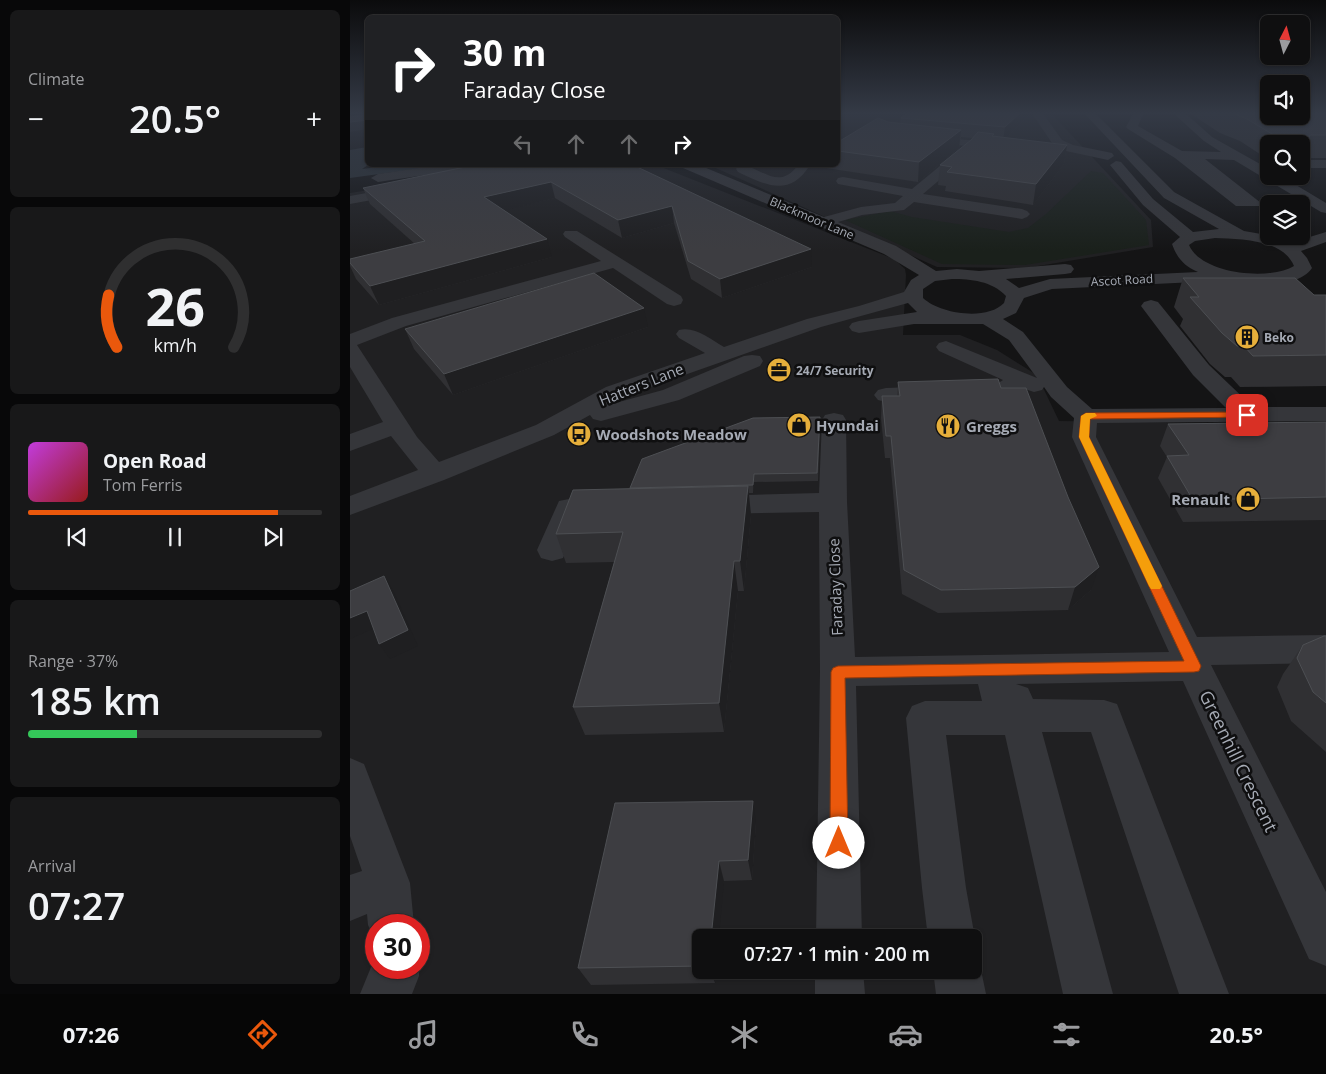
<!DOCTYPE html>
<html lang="en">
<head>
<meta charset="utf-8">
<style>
  body { margin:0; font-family:"Open Sans",sans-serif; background:#181819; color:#f1f3f6; height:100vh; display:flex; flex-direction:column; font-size:19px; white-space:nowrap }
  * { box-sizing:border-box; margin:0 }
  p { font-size:16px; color:#9b9c9f }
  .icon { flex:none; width:28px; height:28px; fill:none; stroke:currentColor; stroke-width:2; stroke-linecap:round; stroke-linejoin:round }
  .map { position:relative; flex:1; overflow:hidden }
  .drawer { display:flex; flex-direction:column; gap:10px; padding:10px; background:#080809; width:350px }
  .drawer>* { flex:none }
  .top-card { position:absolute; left:15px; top:15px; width:475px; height:152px; border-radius:8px; box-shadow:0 1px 4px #0004,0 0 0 1px #2f2f30; background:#202124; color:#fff; overflow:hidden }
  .needle { width:32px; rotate:6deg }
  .fabs { position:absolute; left:910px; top:15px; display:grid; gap:10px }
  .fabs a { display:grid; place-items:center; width:50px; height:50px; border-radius:8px; background:#0f0f10; box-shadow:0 1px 4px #0004,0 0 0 1px #2f2f30; font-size:25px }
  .speed { position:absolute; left:15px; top:914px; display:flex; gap:10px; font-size:25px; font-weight:700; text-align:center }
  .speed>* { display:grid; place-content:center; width:65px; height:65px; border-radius:50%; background:#0f0f10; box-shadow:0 1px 4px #0004,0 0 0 1px #2f2f30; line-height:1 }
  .speed .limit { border:8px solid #d22; background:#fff; color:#111 }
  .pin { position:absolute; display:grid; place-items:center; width:42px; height:42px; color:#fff; margin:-21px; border-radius:10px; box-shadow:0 2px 8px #0006 }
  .me { position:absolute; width:55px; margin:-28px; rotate:0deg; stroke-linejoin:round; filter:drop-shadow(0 0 4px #0008) }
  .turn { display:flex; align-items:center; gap:18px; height:105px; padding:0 15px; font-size:22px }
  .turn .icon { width:65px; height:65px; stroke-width:2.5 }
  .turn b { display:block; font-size:35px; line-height:42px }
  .lanes { display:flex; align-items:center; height:48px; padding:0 15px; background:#0003; justify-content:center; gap:25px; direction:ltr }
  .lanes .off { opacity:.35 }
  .big { font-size:38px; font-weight:600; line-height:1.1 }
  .drawer .tile { flex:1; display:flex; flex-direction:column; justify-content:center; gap:8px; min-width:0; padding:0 18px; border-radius:8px; background:#181819 }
  .drawer .dial { align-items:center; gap:0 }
  .dial svg { height:130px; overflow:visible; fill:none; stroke:#2f2f30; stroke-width:7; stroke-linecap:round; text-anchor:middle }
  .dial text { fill:#f1f3f6; stroke:none }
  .song { display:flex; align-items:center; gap:15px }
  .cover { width:60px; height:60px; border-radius:8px; background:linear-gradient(135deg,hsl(290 70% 55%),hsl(0 70% 35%)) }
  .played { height:5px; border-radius:2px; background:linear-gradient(90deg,#ea580c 85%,#2f2f30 85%) }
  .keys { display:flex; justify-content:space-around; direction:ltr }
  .heat { display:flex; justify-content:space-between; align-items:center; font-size:28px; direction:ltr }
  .charge { height:8px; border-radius:4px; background:linear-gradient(90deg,#34c759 37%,#2f2f30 0) }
  .trip { position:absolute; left:342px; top:929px; width:290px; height:50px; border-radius:8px; background:#0f0f10; box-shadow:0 1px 4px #0004,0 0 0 1px #2f2f30; font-weight:600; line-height:50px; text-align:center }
  .dock { display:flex; height:80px; justify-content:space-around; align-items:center; background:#060606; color:#9b9c9f }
  .dock .icon { width:35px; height:35px }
  .dock .selected { color:#ea580c }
  .dock b { font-size:22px; color:#f1f3f6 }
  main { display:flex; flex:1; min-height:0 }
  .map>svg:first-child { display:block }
</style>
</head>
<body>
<main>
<section class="drawer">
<div class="tile"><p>Climate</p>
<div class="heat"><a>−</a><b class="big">20.5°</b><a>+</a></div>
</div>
<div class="tile dial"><svg viewBox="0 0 100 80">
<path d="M14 69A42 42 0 1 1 86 69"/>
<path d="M14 69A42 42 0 0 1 9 37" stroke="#ea580c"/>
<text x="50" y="56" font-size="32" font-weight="700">26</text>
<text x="50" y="72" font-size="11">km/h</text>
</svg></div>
<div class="tile">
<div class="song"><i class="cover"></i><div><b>Open Road</b><p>Tom Ferris</p></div></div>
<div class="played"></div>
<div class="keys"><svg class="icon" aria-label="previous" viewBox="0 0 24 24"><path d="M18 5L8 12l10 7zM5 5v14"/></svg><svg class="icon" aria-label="pause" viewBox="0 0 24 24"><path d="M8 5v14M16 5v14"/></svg><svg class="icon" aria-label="next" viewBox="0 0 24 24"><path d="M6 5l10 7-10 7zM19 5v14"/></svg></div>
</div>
<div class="tile"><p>Range · 37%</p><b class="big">185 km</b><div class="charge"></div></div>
<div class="tile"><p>Arrival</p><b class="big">07:27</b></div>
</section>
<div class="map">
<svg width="976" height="994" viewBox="0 0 976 994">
  <rect width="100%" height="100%" fill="#141415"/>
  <path fill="#202022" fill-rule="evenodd" d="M504 112H700L801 220 803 247 676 268 587 267 359 165H488V115Z
    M176 165H306L544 259 555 269 556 275 553 335H610L647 350 687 375 709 421 976 425V994H0V193ZM26 925H69V968H26ZM351 938H624V970H351Z"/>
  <path fill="#1a201b" d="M741 171 753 173 796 220 799 245 675 265 592 264 495 220 540 211 562 217 659 232 678 228 696 214Z"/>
  <path fill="#2b3238" d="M17 147 18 165 12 169 43 165H95L0 178V150Z"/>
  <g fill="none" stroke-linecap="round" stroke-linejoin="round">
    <path fill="#35363a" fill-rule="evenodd" d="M681 112H692L712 140 723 145 762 153 764 156 758 160 716 151 704 146Z
      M733 112H744L824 192 894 231 917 235 940 243 976 232V242L951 251 957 258 962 268C951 284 923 285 906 284 892 284 878 278 866 281L702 289 674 298 666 313 653 319 673 332 717 387 742 409 876 408 843 375 794 310 791 306 794 302 801 300 808 302 859 365 903 407H976V421L747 423 746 437 847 637 976 635V663L861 665 976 892V966L959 959 833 681 666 684 678 688 683 699 754 700 767 704 879 994H829L741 732H692L763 994H713L655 735H596L616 888 625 938 624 942V938H578L572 888 556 718 562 706 575 701H632L628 684 506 686 512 938H466L470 672 469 512 362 514 352 512 348 505 352 498 362 496 469 493 472 420 475 415 484 413 493 415 496 420 497 502 505 657 819 652 722 437 724 418 701 397 694 387 692 390 684 392 672 388 660 396 652 398 536 402 528 400 524 395 528 390 536 388 647 384 653 380 589 351 586 347 589 343 596 341 687 378 659 340 633 324H564L509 333 502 331 499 327 502 323 509 321 567 312 558 303 471 327 272 397 258 405 313 390 394 356 402 355 410 356 413 361 410 366 329 400 251 421 243 419 240 415 204 435 94 480 0 515V496L68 470 41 436 0 451V434L33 422 0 367V334L42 318 251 261 215 237 213 234 215 231H227L331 296 333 300 331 304 324 306 317 304 263 268 56 326 7 345 67 437 89 462 186 425 256 387 355 353 329 338 326 334 329 330C345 326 360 339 374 347L457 319 509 306 554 292 561 280 569 275 534 254 333 168 332 165H349L474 217 511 207 545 203 553 196 488 184 486 181 488 178 493 177 562 189 613 147 617 146 574 142 570 140 568 138 570 136 655 143 659 144 661 147 659 150 617 146 623 150 621 153 573 194 672 209 677 211 680 214 677 217 672 219 564 202 554 210 512 215 488 222 546 246 586 271 607 269 629 271 715 264 721 265 724 269 721 273 715 274 656 279 669 288 700 279 848 272C834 266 827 258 822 244L830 237 793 205 760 165 766 161 771 162 803 199 843 232 869 229 814 198ZM865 238C889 239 933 239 944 266 919 281 851 274 839 245L845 241ZM602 279C621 279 642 281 656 296L654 303C637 321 590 314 573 298V289L585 281Z
      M784 112H794L788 126 832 151 871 152 854 141 822 112H834L862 137 919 169V176H931L976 203V213L971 212 884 160 855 159 911 203 909 206H886L825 158 778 129 776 127Z
      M951 160H976V168H951Z
      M89 165H122L116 169 28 182 21 178 28 174Z
      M393 165C414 170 430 190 448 165H460C440 197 417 186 388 172L386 169 388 166Z
      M55 186 62 190 60 193 0 204V196Z
      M219 499 236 501 240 508 236 515 230 516 213 558 202 561 191 558 187 550 209 501Z
      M0 758 14 764 60 883 64 925H26V942L18 925 17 914 0 921V875L12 871 0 836Z
      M624 953 631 970 636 994H586L583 970H624Z
      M26 955V968L69 967V976L62 994H10Z
      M465 970H513L515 994H465Z"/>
  </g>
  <path fill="#303033" d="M559 112H681L680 114 656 138 717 145 714 164 683 205 595 191 596 186 588 185 590 165 623 138 611 137 609 148 568 182 476 168V165H488V142L538 122 550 123 551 118Z
    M838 112H976V158H951V144H919V160L890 141 870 133Z
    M283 165 462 267 372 298 341 279 324 223 272 238 205 198 154 210 202 257 29 305 6 279 0 266V259L65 244 20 204 13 188Z
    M833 278 964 295H976V386L890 387 881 377H875L860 364 830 326 833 319 824 307Z
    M298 327 103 395 64 349 55 329Z
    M548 382 651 388 741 590 718 610 588 613 552 594 540 458H535L531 418 532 396H547Z
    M976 422V520L833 522 808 478 817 457 810 446 818 424Z
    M470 424 468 481 404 482 403 493H399L401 515 394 591H388L374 732 235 735 223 707 264 562 216 563 206 534 280 488Z
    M976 636V752L941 721 927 687 933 674 953 645Z
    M406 822 402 880 374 881 351 938V970H366L365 983 241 985 228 968Z"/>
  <path fill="#1f1f21" d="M0 112H17L18 114 0 117Z
    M671 112H681L680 114 653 141 655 127Z
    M18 120V129L0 132V122Z
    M611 130 609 148 568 182 569 162Z
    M717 145 714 164 683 205 686 184Z
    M201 182 205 198 140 214 134 197Z
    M322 206 324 223 272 238 268 220Z
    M197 239 202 257 29 305 20 286Z
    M461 249 462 267 372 298 370 279Z
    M294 308 298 327 103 395 94 374Z
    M404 474V482L403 493V485Z
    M398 486 401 515 394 591 390 561Z
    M384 561 388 591 374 732 369 703Z
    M749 567 741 590 718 610 725 587Z
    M34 576 44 592 68 646 40 659 29 644Z
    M17 611 27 627 0 639V618Z
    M403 801 406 822 402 880 398 860Z
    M369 861 374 881 369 938H361Z
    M360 970H366L365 983Z"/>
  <path fill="#3d3d41" stroke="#4d4f53" d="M16 112H18V120L0 122V117L15 115Z
    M559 112H671L655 127 551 118Z
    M880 112H919V116H951V112H976V135H960L958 139H942L938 137H927L897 119Z
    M528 118 538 122 611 130 569 162 488 151V142Z
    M628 132 644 134 642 136 717 145 686 184 597 172 602 167 590 165 621 140Z
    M125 165H283L461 249 370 279 338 261 322 206 268 220 201 182 134 197 197 239 20 286 0 263V259L75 241 13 188Z
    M244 273 294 308 94 374 55 329Z
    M833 278H945L964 295H976V355L903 356 894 346H887L872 333 840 297H849Z
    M648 379 651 388H676L718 497 749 567 725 587 591 590 554 570 541 436H536L532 396H550L548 382Z
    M470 417 467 473 404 474 403 485 280 488 292 459 403 418Z
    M976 422V497L843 500 817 456 839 455 818 424Z
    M398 486 390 561H384L369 703 223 707 273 532 206 534 223 490Z
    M34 576 58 630 29 644 17 611 0 618V591Z
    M974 636H976V703L963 692 947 658 953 645Z
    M403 801 398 860 369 861 361 938H351V966L228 968 265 803Z"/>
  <linearGradient id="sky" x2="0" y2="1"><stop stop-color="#0b0b0c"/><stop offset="0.45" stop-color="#343a46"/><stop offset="1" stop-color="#343a46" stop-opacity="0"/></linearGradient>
  <rect width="976" height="251" fill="url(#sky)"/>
  <path fill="#ea580c" stroke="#983908" d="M897 412 900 413V417L740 419 739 437 851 666 849 671 844 672 495 678 498 843 495 849 489 852 483 849 480 843 481 672 483 668 488 666 834 661 729 437 731 416 736 413Z"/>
  <path fill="#f59e0b" d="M736 413H745L747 416 740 419 739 437 812 586 810 589H801L799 586 729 437 731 416Z"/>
  <defs>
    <symbol id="building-disc" viewBox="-11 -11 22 22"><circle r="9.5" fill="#e6af3b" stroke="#0f0f10"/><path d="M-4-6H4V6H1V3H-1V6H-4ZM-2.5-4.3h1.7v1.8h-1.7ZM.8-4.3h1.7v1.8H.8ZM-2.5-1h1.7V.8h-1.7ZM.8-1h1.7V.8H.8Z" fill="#111"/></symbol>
    <symbol id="office-disc" viewBox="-11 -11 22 22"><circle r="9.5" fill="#e6af3b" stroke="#0f0f10"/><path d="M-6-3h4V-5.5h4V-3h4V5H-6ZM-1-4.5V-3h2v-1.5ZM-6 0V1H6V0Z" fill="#111"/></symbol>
    <symbol id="shop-disc" viewBox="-11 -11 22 22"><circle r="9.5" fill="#e6af3b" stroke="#0f0f10"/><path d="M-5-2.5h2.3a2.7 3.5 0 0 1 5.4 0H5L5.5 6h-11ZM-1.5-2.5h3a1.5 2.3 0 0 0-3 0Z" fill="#111"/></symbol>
    <symbol id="restaurant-disc" viewBox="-11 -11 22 22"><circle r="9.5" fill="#e6af3b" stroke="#0f0f10"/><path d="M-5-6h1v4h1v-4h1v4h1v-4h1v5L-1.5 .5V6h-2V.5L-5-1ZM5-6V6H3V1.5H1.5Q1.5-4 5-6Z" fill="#111"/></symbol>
    <symbol id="bus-disc" viewBox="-11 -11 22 22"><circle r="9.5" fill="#e6af3b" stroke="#0f0f10"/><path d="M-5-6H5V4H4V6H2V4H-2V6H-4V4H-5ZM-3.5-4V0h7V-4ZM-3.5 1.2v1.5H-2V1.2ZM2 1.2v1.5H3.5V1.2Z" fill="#111"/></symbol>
  </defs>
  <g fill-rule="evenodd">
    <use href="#building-disc" x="883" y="323" width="28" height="28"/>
    <use href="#office-disc" x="415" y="356" width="28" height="28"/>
    <use href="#shop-disc" x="435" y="411" width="28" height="28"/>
    <use href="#restaurant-disc" x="584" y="412" width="28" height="28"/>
    <use href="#bus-disc" x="215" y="420" width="28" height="28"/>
    <use href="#shop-disc" x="884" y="485" width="28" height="28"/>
  </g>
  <g text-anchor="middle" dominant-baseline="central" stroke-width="5" stroke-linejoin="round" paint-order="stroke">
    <g font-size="12" fill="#a6abb5" stroke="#0f0f10">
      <text transform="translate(462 218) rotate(23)">Blackmoor Lane</text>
      <text transform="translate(772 280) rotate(-3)">Ascot Road</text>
    </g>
    <g font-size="12" font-weight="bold" fill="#a6abb5" stroke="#0f0f10" text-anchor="start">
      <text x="914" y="337">Beko</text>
      <text x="446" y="370">24/7 Security</text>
    </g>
    <g font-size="15" fill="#a6abb5" stroke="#0f0f10">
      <text transform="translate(291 384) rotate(-22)">Hatters Lane</text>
      <text transform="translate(485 587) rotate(-92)">Faraday Close</text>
    </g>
    <g font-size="15" font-weight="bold" fill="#a6abb5" stroke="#0f0f10" text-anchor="start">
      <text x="466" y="425">Hyundai</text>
      <text x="616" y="426">Greggs</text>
      <text x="246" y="434">Woodshots Meadow</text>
      <text x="880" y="499" text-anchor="end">Renault</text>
    </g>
    <g font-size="18" fill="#a6abb5" stroke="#0f0f10">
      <text transform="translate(889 761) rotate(64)">Greenhill Crescent</text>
    </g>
  </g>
</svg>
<div class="fabs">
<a><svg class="needle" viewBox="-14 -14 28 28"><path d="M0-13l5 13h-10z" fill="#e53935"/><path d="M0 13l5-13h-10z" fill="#9b9c9f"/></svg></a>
<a><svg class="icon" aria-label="sound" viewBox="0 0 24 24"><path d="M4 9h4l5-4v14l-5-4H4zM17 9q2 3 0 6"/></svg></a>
<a><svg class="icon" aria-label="search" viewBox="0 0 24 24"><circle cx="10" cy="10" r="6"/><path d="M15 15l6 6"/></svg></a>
<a><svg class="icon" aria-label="layers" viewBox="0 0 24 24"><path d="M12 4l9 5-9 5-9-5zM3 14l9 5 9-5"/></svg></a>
</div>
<div class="speed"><div class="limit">30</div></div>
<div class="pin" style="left:897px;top:415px;background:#d93025"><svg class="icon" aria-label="arrive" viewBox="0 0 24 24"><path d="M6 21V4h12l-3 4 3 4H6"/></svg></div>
<svg class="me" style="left:489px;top:843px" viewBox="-20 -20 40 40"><circle r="19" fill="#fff"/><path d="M0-13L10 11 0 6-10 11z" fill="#ea580c"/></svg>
<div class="trip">07:27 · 1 min · 200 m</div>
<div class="top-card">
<div class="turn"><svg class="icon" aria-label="right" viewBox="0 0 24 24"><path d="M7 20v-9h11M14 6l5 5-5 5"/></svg><div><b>30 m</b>Faraday Close</div></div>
<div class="lanes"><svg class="icon off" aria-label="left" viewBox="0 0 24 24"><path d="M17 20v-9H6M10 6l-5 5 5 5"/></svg><svg class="icon off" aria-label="ahead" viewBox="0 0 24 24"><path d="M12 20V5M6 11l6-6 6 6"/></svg><svg class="icon off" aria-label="ahead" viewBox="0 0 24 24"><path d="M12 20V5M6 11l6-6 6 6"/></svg><svg class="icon" aria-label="right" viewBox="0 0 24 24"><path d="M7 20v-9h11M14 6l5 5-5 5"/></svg></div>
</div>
</div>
</main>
<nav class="dock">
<b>07:26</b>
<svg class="icon selected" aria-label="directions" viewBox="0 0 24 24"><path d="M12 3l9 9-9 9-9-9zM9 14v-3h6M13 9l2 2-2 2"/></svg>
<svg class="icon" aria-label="music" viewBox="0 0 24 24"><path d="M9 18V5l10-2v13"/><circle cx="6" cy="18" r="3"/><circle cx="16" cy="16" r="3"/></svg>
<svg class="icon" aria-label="phone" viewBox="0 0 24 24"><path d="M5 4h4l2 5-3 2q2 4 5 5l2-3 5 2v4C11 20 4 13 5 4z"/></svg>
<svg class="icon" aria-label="climate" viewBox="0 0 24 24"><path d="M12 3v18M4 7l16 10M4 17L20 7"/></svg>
<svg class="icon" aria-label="car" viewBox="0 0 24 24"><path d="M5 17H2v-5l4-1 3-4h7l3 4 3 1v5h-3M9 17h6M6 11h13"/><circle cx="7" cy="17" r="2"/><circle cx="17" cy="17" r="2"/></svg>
<svg class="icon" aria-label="filters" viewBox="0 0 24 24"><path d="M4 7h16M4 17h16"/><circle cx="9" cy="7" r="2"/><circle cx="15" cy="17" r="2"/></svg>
<b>20.5°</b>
</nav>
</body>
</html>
